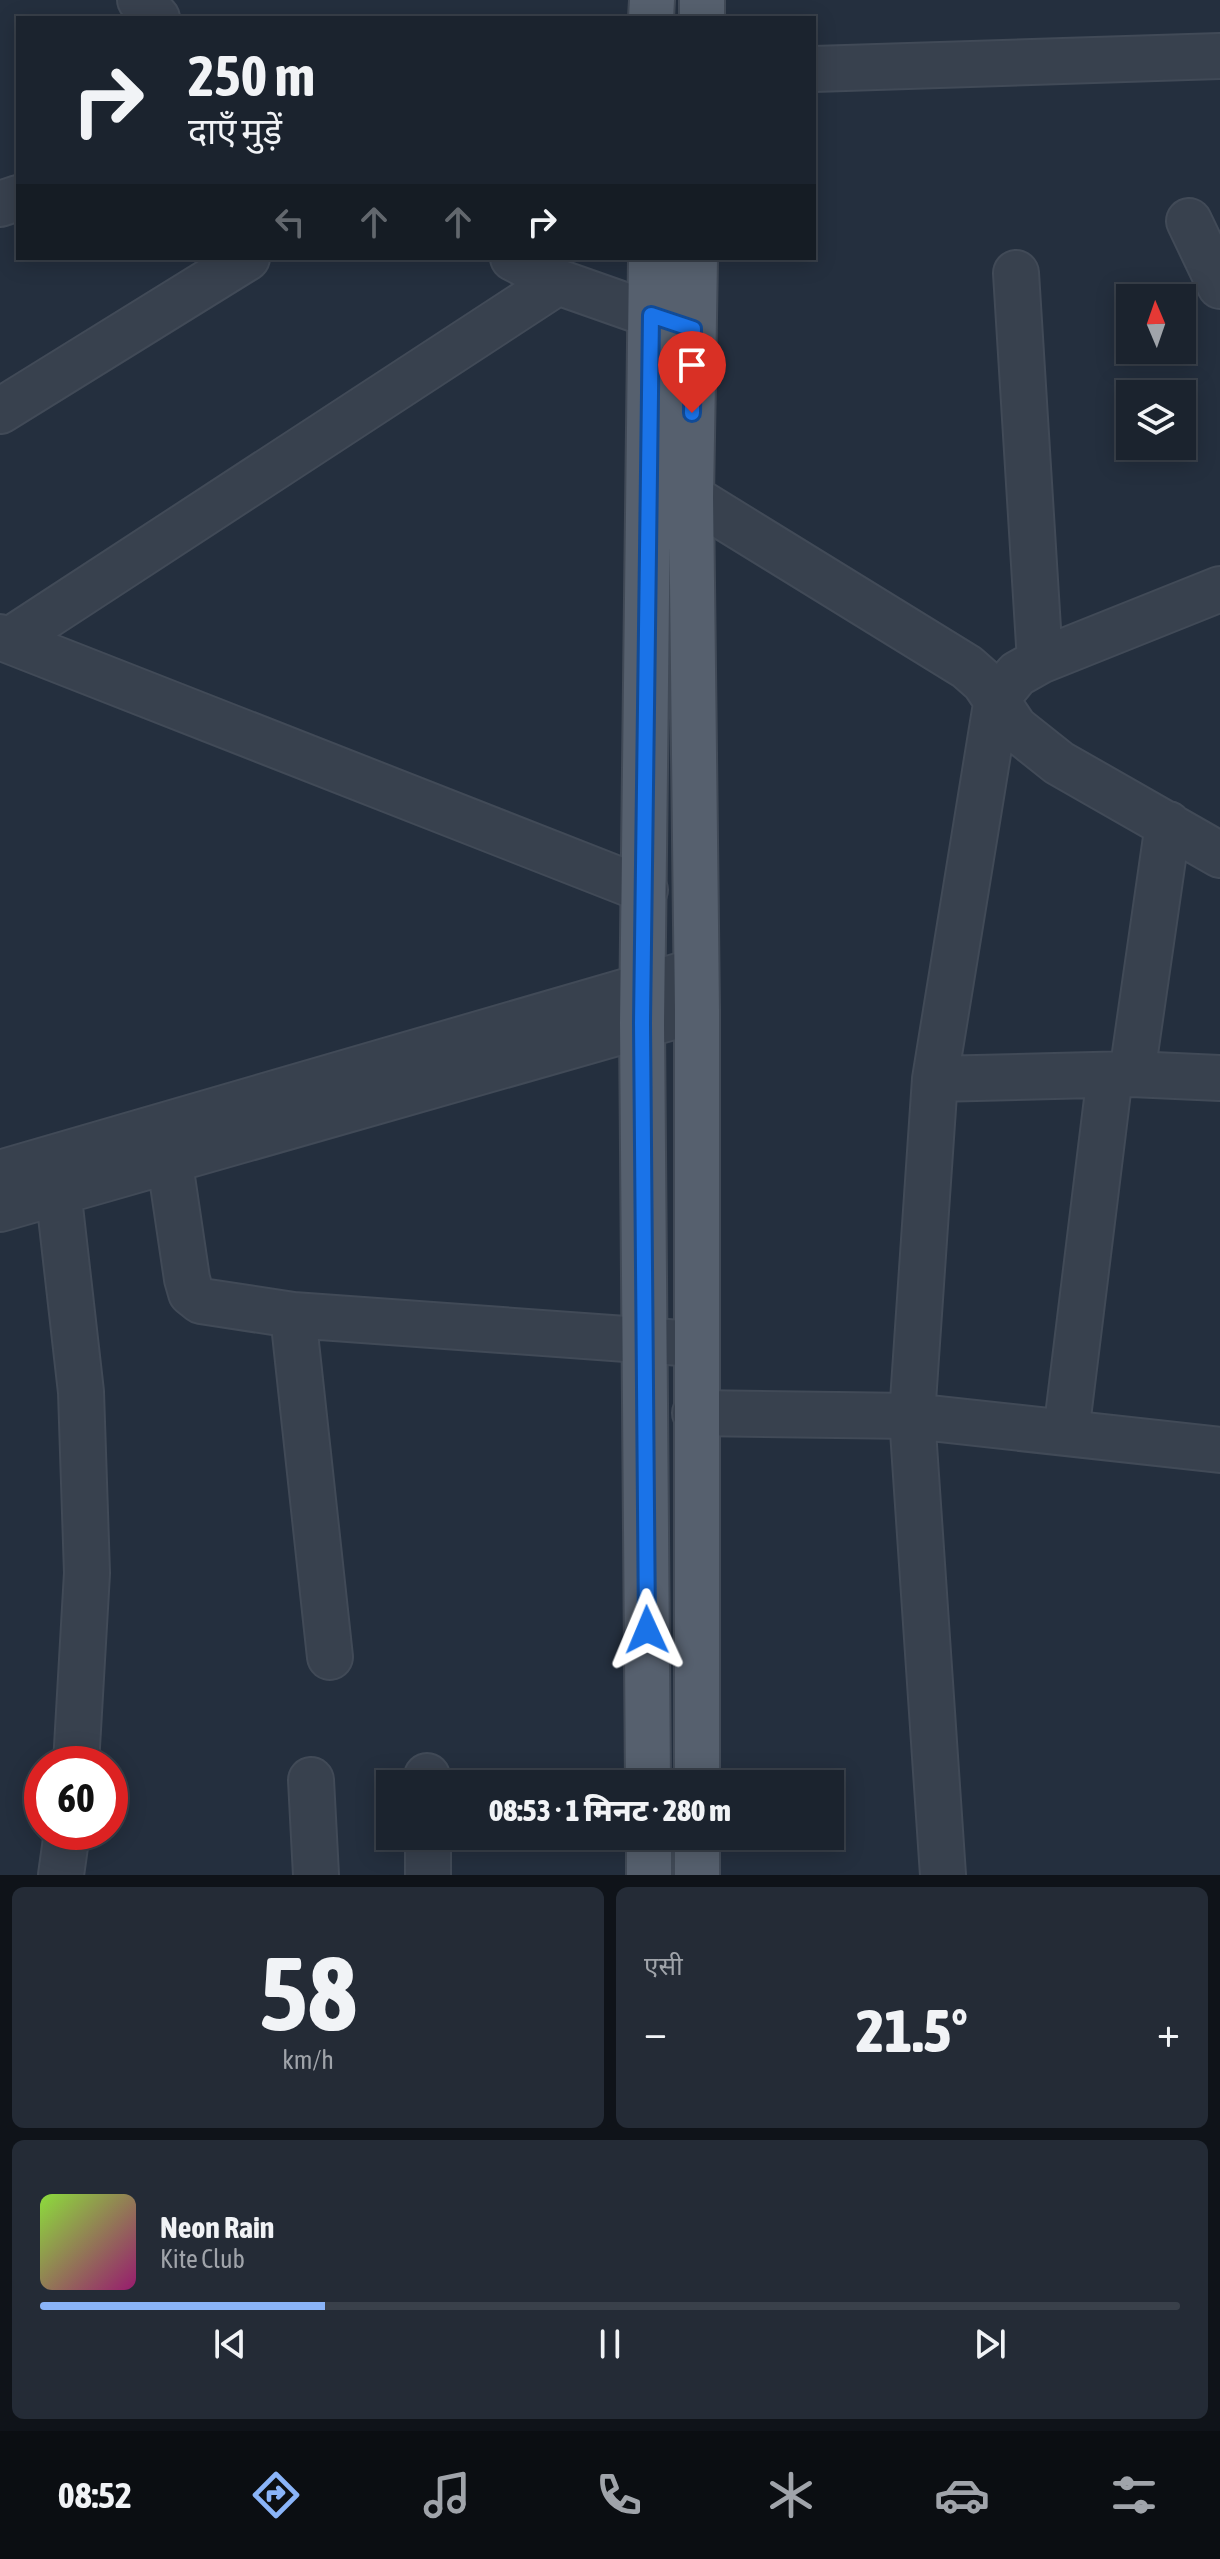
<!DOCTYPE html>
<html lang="hi">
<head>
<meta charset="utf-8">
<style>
  body { margin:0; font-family:"Asap Condensed","Noto Sans Devanagari",sans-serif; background:#242b36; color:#f1f3f6; height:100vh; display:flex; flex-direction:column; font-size:30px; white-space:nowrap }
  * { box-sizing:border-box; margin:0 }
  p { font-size:26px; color:#a0a4aa }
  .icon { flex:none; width:44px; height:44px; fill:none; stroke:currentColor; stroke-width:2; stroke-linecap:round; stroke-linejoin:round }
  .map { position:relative; height:1875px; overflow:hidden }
  .panel { display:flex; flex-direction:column; gap:12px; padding:12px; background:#0f1319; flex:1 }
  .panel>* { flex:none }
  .hud { position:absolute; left:16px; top:16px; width:800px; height:244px; border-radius:0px; box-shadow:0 4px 20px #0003,0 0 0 2px #39404a; background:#1b232e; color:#f1f3f6; overflow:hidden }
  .needle { width:52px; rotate:358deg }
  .tools { position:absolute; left:1116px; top:284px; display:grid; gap:16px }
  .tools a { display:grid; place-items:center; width:80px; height:80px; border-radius:0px; background:#1b232e; box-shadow:0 4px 20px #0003,0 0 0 2px #39404a; font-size:40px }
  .speed { position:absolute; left:24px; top:1746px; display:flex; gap:16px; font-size:40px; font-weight:700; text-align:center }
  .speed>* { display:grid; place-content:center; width:104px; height:104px; border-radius:50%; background:#1b232e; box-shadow:0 4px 20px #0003,0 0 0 2px #39404a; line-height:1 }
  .speed .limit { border:12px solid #d22; background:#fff; color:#111 }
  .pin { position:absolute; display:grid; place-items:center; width:68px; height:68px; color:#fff; margin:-82px -34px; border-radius:50% 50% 50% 0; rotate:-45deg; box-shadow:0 0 8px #0007 }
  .pin .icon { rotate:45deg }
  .me { position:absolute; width:88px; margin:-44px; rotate:359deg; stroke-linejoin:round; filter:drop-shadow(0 0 6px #0008) }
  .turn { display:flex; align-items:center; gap:28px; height:168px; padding:0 40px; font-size:36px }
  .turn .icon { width:104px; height:104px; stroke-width:2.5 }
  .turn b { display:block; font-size:56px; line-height:68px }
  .lanes { display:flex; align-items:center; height:76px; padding:0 40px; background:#0003; justify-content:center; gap:40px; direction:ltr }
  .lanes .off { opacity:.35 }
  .big { font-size:60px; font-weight:800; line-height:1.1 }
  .panel .tile { flex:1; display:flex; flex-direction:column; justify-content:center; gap:12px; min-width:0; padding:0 28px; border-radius:12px; background:#242b36 }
  .panel .dial { align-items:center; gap:0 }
  .dial b { font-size:104px; line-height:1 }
  .song { display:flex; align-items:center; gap:24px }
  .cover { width:96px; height:96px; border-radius:12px; background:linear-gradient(135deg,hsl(90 70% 55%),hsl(320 70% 35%)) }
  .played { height:8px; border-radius:4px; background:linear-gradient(90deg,#8ab4f8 25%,#39404a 25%) }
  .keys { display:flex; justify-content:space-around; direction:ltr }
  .heat { display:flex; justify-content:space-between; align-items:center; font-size:44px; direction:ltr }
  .panel .tiles { flex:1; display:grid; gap:12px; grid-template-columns:1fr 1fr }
  .tile:last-child { grid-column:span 2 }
  .trip { position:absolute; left:376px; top:1770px; width:468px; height:80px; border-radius:0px; background:#1b232e; box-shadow:0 4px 20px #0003,0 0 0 2px #39404a; font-weight:800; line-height:80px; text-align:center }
  .dock { display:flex; height:128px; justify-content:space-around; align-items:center; background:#0b0e12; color:#a0a4aa }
  .dock .icon { width:56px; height:56px }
  .dock .active { color:#8ab4f8 }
  .dock b { font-size:36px; color:#f1f3f6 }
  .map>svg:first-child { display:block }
</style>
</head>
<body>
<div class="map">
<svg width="1220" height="1875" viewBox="0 0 1220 1875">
  <rect width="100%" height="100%" fill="#242f3e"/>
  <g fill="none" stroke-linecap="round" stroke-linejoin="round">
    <defs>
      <path id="minor" d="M140 0 157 18
        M814 69 1220 56
        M0 204 18 198
        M1189 221 1220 286
        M513 258 558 282 683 326
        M1016 273 1040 661
        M0 411 247 258
        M691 497 967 667 984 682 1015 728 1059 763 1220 855
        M0 637 645 890
        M10 640 558 282
        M1132 1074 1168 824
        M935 1079 1132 1074 1220 1078
        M165 1130 187 1279 191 1293 201 1301 293 1315 695 1344
        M55 1163 81 1392 87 1573 76 1764
        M0 1173 696 971
        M0 1209 697 1010
        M293 1315 330 1657
        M695 1413 912 1416 1220 1450
        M1066 1433 1110 1075
        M427 1776V1784
        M311 1780 316 1875
        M428 1836V1875
        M61 1875 67 1832
        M943 1875 912 1416 935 1079 997 698 1017 674 1040 661 1220 589"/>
      <path id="major" d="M651 18 652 0
        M702 18V0
        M695 258 691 497 697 1010V1784
        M648 1784 642 1023 651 258
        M649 1836V1875
        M697 1836V1875"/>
    </defs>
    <use href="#minor" stroke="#414a57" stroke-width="48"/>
    <use href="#major" stroke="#414a57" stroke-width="48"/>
    <use href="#minor" stroke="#38414e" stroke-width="44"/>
    <use href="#major" stroke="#56606e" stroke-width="44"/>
  </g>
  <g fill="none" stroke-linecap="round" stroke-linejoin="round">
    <defs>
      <path id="route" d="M647 1630 642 1023 651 315 693 329 692 413"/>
    </defs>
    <use href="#route" stroke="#114b97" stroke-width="20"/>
    <use href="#route" stroke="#1a73e8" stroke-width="14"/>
  </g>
</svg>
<div class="tools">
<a><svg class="needle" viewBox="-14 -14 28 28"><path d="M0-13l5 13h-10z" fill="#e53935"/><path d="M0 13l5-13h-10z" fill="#a0a4aa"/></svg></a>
<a><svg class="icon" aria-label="layers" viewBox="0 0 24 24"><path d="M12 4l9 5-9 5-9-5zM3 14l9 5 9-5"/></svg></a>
</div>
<div class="speed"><div class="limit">60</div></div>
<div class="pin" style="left:692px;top:413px;background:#d93025"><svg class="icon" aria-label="arrive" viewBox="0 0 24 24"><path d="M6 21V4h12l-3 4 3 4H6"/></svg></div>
<svg class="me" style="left:647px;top:1630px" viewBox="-20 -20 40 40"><path d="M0-17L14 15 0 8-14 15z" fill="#1a73e8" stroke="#fff" stroke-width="4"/></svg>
<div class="trip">08:53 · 1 मिनट · 280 m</div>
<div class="hud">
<div class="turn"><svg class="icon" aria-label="right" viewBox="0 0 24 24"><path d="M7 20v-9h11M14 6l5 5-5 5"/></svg><div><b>250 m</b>दाएँ मुड़ें</div></div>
<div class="lanes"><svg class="icon off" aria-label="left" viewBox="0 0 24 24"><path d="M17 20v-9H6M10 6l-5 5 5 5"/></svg><svg class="icon off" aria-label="ahead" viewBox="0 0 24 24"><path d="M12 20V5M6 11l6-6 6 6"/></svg><svg class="icon off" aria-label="ahead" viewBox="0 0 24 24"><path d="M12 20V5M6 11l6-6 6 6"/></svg><svg class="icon" aria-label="right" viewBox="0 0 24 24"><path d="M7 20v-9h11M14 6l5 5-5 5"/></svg></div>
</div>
</div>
<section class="panel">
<div class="tiles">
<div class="tile dial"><b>58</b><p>km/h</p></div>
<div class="tile"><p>एसी</p>
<div class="heat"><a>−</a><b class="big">21.5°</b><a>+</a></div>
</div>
<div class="tile">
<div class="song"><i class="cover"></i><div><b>Neon Rain</b><p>Kite Club</p></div></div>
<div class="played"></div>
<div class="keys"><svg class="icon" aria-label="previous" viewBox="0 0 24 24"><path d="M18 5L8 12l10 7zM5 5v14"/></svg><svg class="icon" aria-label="pause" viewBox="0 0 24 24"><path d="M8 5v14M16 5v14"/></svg><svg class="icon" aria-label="next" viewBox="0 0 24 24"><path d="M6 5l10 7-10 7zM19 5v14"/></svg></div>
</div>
</div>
</section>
<nav class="dock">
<b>08:52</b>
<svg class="icon active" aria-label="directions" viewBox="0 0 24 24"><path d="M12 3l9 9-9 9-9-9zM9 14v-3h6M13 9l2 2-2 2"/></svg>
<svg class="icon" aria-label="music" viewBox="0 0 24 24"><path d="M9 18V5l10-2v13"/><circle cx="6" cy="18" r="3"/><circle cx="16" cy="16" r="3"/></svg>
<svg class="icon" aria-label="phone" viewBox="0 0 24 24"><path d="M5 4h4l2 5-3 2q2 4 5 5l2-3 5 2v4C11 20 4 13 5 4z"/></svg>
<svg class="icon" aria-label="climate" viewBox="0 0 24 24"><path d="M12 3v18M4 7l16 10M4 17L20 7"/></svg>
<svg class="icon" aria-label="car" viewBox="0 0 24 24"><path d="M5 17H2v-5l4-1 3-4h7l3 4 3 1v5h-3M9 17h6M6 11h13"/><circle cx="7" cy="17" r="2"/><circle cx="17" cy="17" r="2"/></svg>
<svg class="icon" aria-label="filters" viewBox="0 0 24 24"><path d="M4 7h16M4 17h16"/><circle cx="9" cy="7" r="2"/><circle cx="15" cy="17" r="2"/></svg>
</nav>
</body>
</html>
